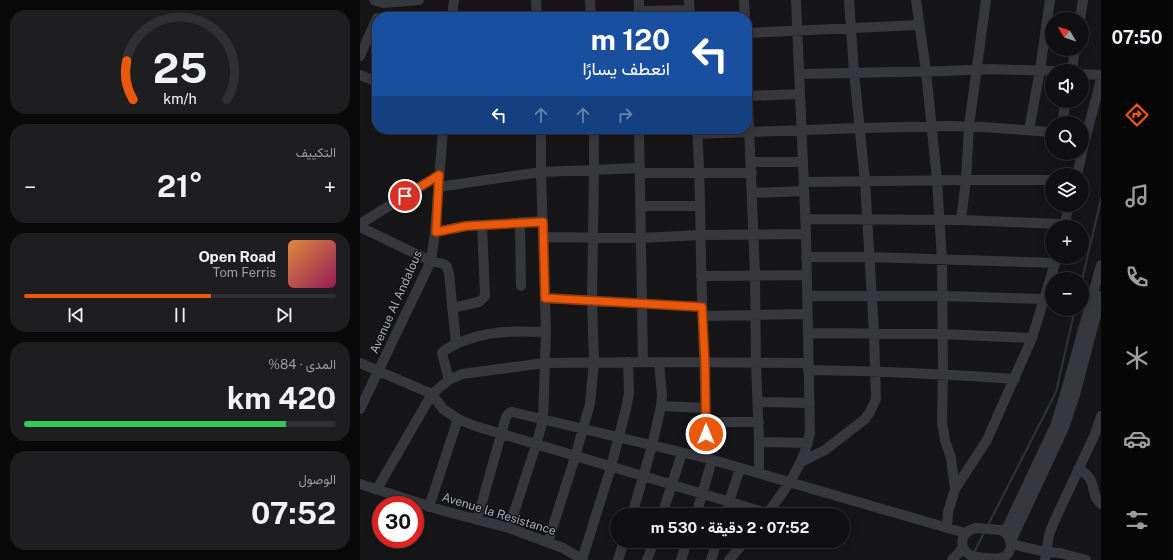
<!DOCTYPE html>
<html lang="ar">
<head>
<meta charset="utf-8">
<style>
  body { margin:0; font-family:"Public Sans",Vazirmatn,sans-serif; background:#1e1e20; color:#f1f3f6; direction:rtl; height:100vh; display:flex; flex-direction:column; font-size:15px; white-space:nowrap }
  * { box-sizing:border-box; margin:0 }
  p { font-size:13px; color:#9c9d9f }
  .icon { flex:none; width:22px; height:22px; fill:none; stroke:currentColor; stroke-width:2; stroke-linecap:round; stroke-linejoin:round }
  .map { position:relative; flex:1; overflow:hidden; direction:ltr }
  .side { display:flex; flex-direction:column; gap:10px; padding:10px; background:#09090a; width:360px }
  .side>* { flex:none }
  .banner { position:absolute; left:12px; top:12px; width:380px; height:122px; border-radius:16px; box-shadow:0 2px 10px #0003,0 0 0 1px #303032; direction:rtl; background:#1a4fa0; color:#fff; overflow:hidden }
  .needle { width:26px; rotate:309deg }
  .buttons { position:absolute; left:685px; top:12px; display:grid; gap:8px }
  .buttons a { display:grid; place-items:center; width:44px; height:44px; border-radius:50%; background:#101012; box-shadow:0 2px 10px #0003,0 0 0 1px #303032; font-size:20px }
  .speed { position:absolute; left:12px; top:496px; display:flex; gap:8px; font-size:20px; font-weight:700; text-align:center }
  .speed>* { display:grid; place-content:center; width:52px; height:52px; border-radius:50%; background:#101012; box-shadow:0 2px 10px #0003,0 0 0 1px #303032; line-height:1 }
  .speed .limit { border:6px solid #d22; background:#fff; color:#111 }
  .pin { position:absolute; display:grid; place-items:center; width:34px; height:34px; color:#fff; margin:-17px; border:2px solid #fff; border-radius:50%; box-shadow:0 1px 4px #0007 }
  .me { position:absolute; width:44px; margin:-22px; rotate:0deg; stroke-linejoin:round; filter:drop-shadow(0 0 3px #0008) }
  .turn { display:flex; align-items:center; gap:14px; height:84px; padding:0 16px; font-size:18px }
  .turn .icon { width:52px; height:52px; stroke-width:2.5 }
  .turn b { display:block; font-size:28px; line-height:34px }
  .lanes { display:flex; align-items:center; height:38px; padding:0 16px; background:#0003; justify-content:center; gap:20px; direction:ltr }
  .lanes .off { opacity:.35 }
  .big { font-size:30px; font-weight:700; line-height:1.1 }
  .side .tile { flex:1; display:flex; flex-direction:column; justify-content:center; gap:6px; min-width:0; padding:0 14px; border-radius:16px; background:#1e1e20 }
  .side .dial { align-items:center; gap:0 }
  .dial svg { height:104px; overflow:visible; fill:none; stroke:#303032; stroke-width:7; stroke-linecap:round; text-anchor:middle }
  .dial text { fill:#f1f3f6; stroke:none }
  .song { display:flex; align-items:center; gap:12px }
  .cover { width:48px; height:48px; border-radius:6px; background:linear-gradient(135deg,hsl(30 70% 55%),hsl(330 70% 35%)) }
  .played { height:4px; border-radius:2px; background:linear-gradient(90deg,#ea580c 60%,#303032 60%) }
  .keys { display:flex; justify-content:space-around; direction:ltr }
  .heat { display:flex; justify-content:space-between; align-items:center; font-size:22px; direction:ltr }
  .charge { height:6px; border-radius:3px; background:linear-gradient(90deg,#34c759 84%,#303032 0) }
  .trip { position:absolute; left:250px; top:508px; width:240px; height:40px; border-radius:20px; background:#101012; box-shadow:0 2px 10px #0003,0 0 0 1px #303032; font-weight:700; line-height:40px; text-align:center; direction:rtl }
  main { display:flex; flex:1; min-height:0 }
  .tabs { display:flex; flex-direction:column; width:72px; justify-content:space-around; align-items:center; background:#060607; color:#9c9d9f }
  .tabs .icon { width:28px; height:28px }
  .tabs .active { color:#ea580c }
  .tabs b { font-size:18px; color:#f1f3f6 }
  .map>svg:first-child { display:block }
</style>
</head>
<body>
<main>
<nav class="tabs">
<b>07:50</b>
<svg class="icon active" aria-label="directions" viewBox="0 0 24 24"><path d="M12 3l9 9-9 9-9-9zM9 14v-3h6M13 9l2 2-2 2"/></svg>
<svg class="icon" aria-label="music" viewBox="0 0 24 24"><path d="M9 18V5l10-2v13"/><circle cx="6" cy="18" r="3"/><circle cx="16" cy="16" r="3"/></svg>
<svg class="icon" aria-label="phone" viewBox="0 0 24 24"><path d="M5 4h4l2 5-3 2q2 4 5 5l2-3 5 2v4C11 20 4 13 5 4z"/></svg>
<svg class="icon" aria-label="climate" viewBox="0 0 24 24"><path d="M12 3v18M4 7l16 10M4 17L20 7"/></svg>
<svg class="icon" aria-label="car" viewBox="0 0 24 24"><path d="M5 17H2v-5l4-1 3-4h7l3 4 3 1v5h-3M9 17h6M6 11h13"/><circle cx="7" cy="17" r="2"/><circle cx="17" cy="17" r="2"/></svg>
<svg class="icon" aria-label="filters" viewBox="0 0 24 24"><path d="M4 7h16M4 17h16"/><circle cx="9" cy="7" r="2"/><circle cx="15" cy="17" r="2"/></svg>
</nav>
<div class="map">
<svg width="741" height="560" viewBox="0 0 741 560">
  <rect width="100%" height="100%" fill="#161618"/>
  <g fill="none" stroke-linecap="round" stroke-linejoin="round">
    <path stroke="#2c353c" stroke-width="2" d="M722 280 741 199
      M628 525 696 392 715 309
      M613 554 624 533"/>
    <path stroke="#37383d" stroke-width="10" d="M14 0 23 3 59 0
      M176 0 177 17
      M230 0 231 17
      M279 0V17
      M329 0 330 17
      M384 0 385 17
      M556 0 566 71 577 180 582 260 583 374 582 422 585 440 591 458 595 489
      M279 11 329 10
      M92 17 94 0
      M720 19 723 0
      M387 33 559 25
      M0 56 17 18
      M712 71 715 49
      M440 74 585 71 630 69 692 71
      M722 74 741 75
      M0 75 17 82
      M387 76 395 275 396 363 399 442V473
      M387 96 440 94
      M702 123 706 101
      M279 129 283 362
      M337 129C341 185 340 241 342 297 343 351 347 404 346 458
      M669 130 680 70 690 0
      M337 134 500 128 591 126 623 127 692 132
      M722 152 741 79
      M391 162H443
      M280 173H392
      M717 175 722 153
      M444 182 606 180H692
      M78 187 181 172 280 168
      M393 193 444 191
      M281 206H339
      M445 219 601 220 704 224
      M601 220 606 180 609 126 626 0
      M160 222 161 286
      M0 224 79 175
      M0 227 71 261 84 264 87 267 89 273 96 344C127 330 152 331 186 332
      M704 227 709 205
      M75 232 106 226 183 221
      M184 237 281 238 340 235 446 234
      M446 257H509L695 263
      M341 276 446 275
      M447 296H583L684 299
      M185 298 342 307
      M92 308 119 302 125 296 122 225
      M342 316 447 314
      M448 333 582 334 672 338
      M0 363 72 394 83 409 98 419 115 426 407 513
      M448 370C517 371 586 374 655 379
      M89 380 82 353 85 350 96 344
      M398 402 450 403
      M301 406 346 408
      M0 409 71 261 75 232 83 129
      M346 422H399
      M399 442 448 443
      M441 462 465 450 505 419 510 412 516 399 514 333 505 181 494 72 489 0
      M718 469C740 480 728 493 741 504
      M0 484 84 511 149 528 203 548 223 560
      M17 489 72 394 89 380 102 374 185 363 299 362 448 363
      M69 507 98 419
      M272 515 292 446 301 406 302 395 299 362
      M302 515 322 453
      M336 515 352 460
      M365 515 380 468
      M406 515C425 490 444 465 450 433L446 234 436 0
      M117 520 146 417 149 413 152 412 346 458 605 533
      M149 528 176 445 183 420 186 332 181 172V129
      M587 528 588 512 595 489 627 440 672 338 697 257
      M616 528 641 530C653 536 655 555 640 558 632 560 620 557 612 556 597 549 600 531 616 528Z
      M645 532 695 426 705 394 741 265
      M651 541 704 428 715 395 741 296
      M188 542 215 457 230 404 234 362 232 301 234 170V129
      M651 544 686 552 700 553 726 560
      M222 560 251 467 266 409 269 393 268 362
      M258 560 264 541
      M287 560 294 541
      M321 560 327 541
      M351 560 357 541
      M369 560 385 541
      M592 560 603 548
      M685 560 689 535 693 524 735 434 741 416"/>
  </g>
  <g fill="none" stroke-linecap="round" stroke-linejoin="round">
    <defs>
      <path id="route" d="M45 196 79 175 76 232 106 226 183 222 185 298 342 307 345 363 346 434"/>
    </defs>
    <use href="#route" stroke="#983908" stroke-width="10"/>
    <use href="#route" stroke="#ea580c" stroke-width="7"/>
  </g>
  <g text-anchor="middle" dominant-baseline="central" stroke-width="3" stroke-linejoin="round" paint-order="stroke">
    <g font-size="12" fill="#a8adb8" stroke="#111113">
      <text transform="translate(36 302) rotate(-66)">Avenue Al Andalous</text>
      <text transform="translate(139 514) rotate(17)">Avenue la Resistance</text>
    </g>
  </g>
</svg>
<div class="buttons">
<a><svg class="needle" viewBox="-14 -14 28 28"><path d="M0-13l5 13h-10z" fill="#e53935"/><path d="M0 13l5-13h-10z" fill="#9c9d9f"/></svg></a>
<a><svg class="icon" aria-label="sound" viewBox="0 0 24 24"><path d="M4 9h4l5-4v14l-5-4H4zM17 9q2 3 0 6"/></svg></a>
<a><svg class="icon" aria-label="search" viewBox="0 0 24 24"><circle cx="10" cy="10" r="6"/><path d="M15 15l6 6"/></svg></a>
<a><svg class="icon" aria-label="layers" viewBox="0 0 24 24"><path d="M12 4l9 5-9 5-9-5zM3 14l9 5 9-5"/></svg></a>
<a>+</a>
<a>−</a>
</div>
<div class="speed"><div class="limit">30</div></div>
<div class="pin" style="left:45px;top:196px;background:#d93025"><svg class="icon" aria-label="arrive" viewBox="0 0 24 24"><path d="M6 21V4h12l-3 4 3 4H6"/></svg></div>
<svg class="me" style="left:346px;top:434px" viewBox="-20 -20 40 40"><circle r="17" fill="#ea580c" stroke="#fff" stroke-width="3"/><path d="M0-11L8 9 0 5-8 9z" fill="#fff"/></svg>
<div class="trip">07:52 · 2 دقيقة · 530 m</div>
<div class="banner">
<div class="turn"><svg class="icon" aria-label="left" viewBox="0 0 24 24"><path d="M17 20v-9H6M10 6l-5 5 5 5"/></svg><div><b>120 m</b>انعطف يسارًا</div></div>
<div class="lanes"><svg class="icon" aria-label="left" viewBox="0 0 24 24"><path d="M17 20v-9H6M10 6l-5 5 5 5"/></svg><svg class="icon off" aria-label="ahead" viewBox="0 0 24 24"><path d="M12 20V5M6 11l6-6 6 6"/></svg><svg class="icon off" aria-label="ahead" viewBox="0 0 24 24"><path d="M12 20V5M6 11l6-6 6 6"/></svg><svg class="icon off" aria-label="right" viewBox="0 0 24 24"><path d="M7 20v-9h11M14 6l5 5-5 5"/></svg></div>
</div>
</div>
<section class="side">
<div class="tile dial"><svg viewBox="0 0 100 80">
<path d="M14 69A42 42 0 1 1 86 69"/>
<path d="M14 69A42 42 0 0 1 9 39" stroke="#ea580c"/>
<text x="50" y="56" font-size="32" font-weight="700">25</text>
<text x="50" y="72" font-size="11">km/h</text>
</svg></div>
<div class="tile"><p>التكييف</p>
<div class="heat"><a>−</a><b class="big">21°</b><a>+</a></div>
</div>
<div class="tile">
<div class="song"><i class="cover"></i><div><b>Open Road</b><p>Tom Ferris</p></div></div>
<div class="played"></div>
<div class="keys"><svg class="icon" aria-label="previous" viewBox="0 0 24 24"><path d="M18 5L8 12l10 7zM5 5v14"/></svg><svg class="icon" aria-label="pause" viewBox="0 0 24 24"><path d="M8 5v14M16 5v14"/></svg><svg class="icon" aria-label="next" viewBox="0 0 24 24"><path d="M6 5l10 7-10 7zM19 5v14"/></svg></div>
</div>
<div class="tile"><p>المدى · 84%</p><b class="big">420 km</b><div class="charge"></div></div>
<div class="tile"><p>الوصول</p><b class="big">07:52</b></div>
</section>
</main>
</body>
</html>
